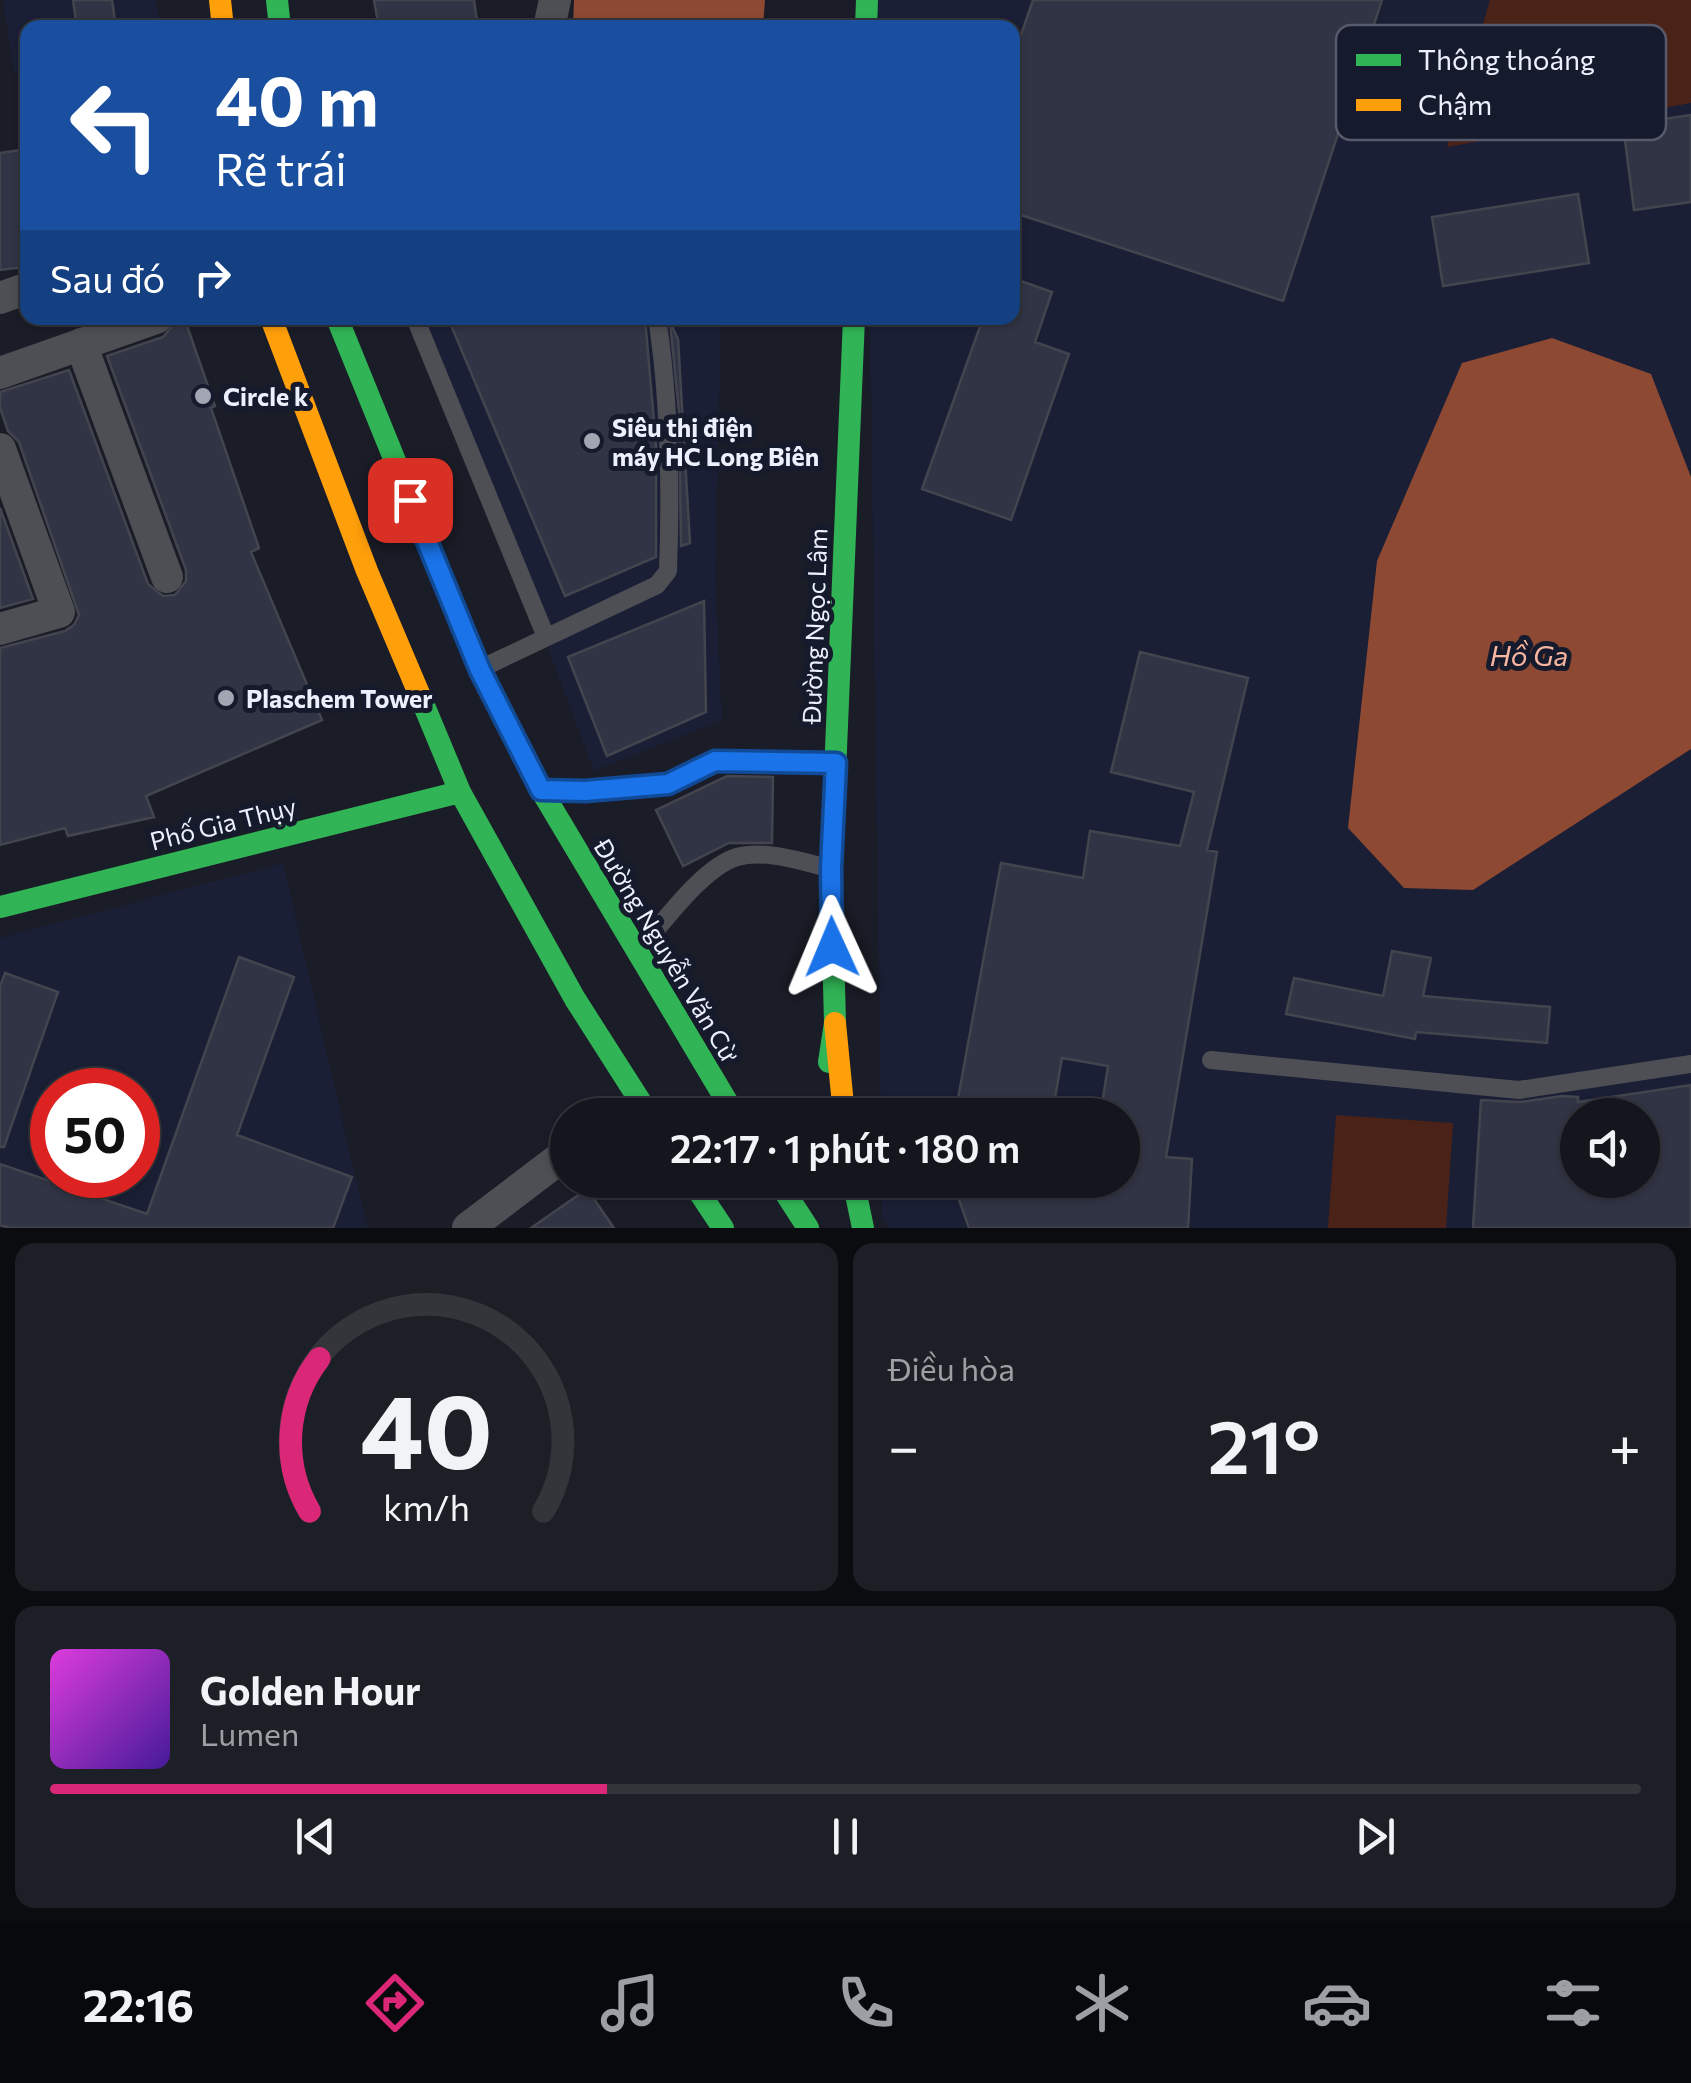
<!DOCTYPE html>
<html lang="vi">
<head>
<meta charset="utf-8">
<style>
  body { margin:0; font-family:Commissioner,sans-serif; background:#1d1f26; color:#f1f3f6; height:100vh; display:flex; flex-direction:column; font-size:38px; white-space:nowrap }
  * { box-sizing:border-box; margin:0 }
  p { font-size:32px; color:#9d9fa4 }
  .icon { flex:none; width:55px; height:55px; fill:none; stroke:currentColor; stroke-width:2; stroke-linecap:round; stroke-linejoin:round }
  .map { position:relative; height:1228px; overflow:hidden }
  .side { display:flex; flex-direction:column; gap:15px; padding:15px; background:#0b0c10; flex:1 }
  .side>* { flex:none }
  .banner { position:absolute; left:20px; top:20px; width:1000px; height:305px; border-radius:20px; box-shadow:0 2px 8px #0004,0 0 0 2px #33353b; background:#1a4fa0; color:#fff; overflow:hidden }
  .tools { position:absolute; left:1560px; top:1098px; display:grid; gap:20px }
  .tools a { display:grid; place-items:center; width:100px; height:100px; border-radius:50%; background:#14161d; box-shadow:0 2px 8px #0004,0 0 0 2px #33353b; font-size:50px }
  .speed { position:absolute; left:30px; top:1068px; display:flex; gap:20px; font-size:50px; font-weight:700; text-align:center }
  .speed>* { display:grid; place-content:center; width:130px; height:130px; border-radius:50%; background:#14161d; box-shadow:0 2px 8px #0004,0 0 0 2px #33353b; line-height:1 }
  .speed .limit { border:15px solid #d22; background:#fff; color:#111 }
  .pin { position:absolute; display:grid; place-items:center; width:85px; height:85px; color:#fff; margin:-42px; border-radius:20px; box-shadow:0 5px 15px #0006 }
  .me { position:absolute; width:110px; margin:-55px; rotate:359deg; stroke-linejoin:round; filter:drop-shadow(0 0 8px #0008) }
  .turn { display:flex; align-items:center; gap:35px; height:210px; padding:0 30px; font-size:45px }
  .turn .icon { width:130px; height:130px; stroke-width:2.5 }
  .turn b { display:block; font-size:70px; line-height:85px }
  .then { display:flex; align-items:center; height:95px; padding:0 30px; background:#0003; gap:20px; font-size:38px }
  .big { font-size:75px; font-weight:600; line-height:1.1 }
  .side .card { flex:1; display:flex; flex-direction:column; justify-content:center; gap:15px; min-width:0; padding:0 35px; border-radius:20px; background:#1d1f26 }
  .side .dial { align-items:center; gap:0 }
  .dial svg { height:260px; overflow:visible; fill:none; stroke:#33353b; stroke-width:7; stroke-linecap:round; text-anchor:middle }
  .dial text { fill:#f1f3f6; stroke:none }
  .song { display:flex; align-items:center; gap:30px }
  .cover { width:120px; height:120px; border-radius:15px; background:linear-gradient(135deg,hsl(300 70% 55%),hsl(260 70% 35%)) }
  .played { height:10px; border-radius:5px; background:linear-gradient(90deg,#db2777 35%,#33353b 35%) }
  .keys { display:flex; justify-content:space-around; direction:ltr }
  .heat { display:flex; justify-content:space-between; align-items:center; font-size:55px; direction:ltr }
  .side .tiles { flex:1; display:grid; gap:15px; grid-template-columns:1fr 1fr }
  .card:last-child { grid-column:span 2 }
  .trip { position:absolute; left:550px; top:1098px; width:590px; height:100px; border-radius:50px; background:#14161d; box-shadow:0 2px 8px #0004,0 0 0 2px #33353b; font-weight:600; line-height:100px; text-align:center }
  .tabs { display:flex; height:160px; justify-content:space-around; align-items:center; background:#08090c; color:#9d9fa4 }
  .tabs .icon { width:70px; height:70px }
  .tabs .current { color:#db2777 }
  .tabs b { font-size:45px; color:#f1f3f6 }
  .map>svg:first-child { display:block }
</style>
</head>
<body>
<div class="map">
<svg width="1691" height="1228" viewBox="0 0 1691 1228">
  <rect width="100%" height="100%" fill="#1a1d27"/>
  <path fill="#1a1f35" fill-rule="evenodd" d="M3 0H156L160 27 28 28 27 72 14 73Z
    M866 0H1691V1228H888L882 1217 881 1180H1122V1115H881L870 318H1012V28L867 27ZM1578 1115H1642V1180H1578Z
    M425 318H721L715 576 722 720 594 771Z
    M283 863 367 1228H0V938ZM52 1090H138V1175H52Z"/>
  <path fill="#4b2217" d="M1490 0H1691V103L1447 147Z
    M1336 1115 1453 1123 1446 1228H1328Z"/>
  <path fill="#8e4933" d="M574 0H765L763 27H573Z
    M1552 338 1651 374 1691 477V749L1473 890 1404 888 1348 828 1377 561 1462 363Z"/>
  <path fill="#313444" stroke="#43454e" stroke-width="2.5" fill-rule="evenodd" d="M73 0H112L116 28H77Z
    M374 0H474L478 28H379Z
    M1033 0H1382L1283 301 1012 212V61Z
    M1691 115V202L1634 210 1623 125Z
    M28 149V219L19 220 25 267 0 270V153Z
    M1578 194 1589 263 1443 286 1432 217Z
    M1012 278 1052 292 1035 342 1069 354 1011 520 922 489 983 318H1012Z
    M448 318H645L656 445V557L565 596Z
    M185 320 215 406 211 408 259 548 251 552 322 720 146 796 154 817 68 836 65 828 0 845V648L65 631 74 625 79 615 19 442 8 431 0 408V392L69 370 148 584 163 596 175 595 186 581V570L107 356 163 337 174 324Z
    M670 322 678 339 690 543 681 546 679 412Z
    M0 508 33 599 0 608Z
    M704 601 706 712 607 756 568 657Z
    M1140 652 1248 678 1207 850 1217 852 1166 1157 1192 1159 1188 1228H969L952 1180H1122V1114L1101 1111 1108 1066 1062 1058 1052 1115H955L1001 863 1083 878 1090 831 1180 846 1194 792 1111 772Z
    M727 776 773 777 772 843H729L683 866 656 810Z
    M1392 951 1431 958 1423 996 1550 1007 1547 1043 1416 1032 1415 1039 1286 1014 1294 978 1383 996Z
    M239 957 294 977 237 1135 352 1177 333 1228H10L0 1225V1164L147 1214Z
    M5 973 58 992 4 1147H0V986Z
    M1691 1085V1228H1473L1481 1100 1520 1102 1562 1096 1578 1097V1102ZM1578 1115H1642V1180H1578Z
    M587 1189 614 1228H531Z"/>
  <g fill="none" stroke-linecap="round" stroke-linejoin="round">
    <path stroke="#4e4f54" stroke-width="18" d="M415 318 546 637
      M484 667 657 585 668 571C671 487 670 401 657 318
      M552 790 585 791 668 783 715 761 835 763
      M640 949C663 923 703 867 737 857 766 849 802 862 830 868
      M1211 1060 1519 1090 1691 1064"/>
    <path stroke="#4e4f54" stroke-width="32" d="M549 28 555 0
      M0 298 28 288
      M81 344 167 577
      M0 373 156 318
      M0 449 59 612 0 629
      M468 1228 568 1152"/>
    <path stroke="#30b455" stroke-width="22" d="M277 0 280 28
      M866 28 867 0
      M337 318 480 670 541 790 735 1115
      M420 696 460 792 575 999 649 1115
      M0 907 460 792
      M829 1062 835 1023 831 869 854 318
      M691 1180 723 1228
      M777 1180 808 1228
      M853 1180 863 1228"/>
    <path stroke="#ff9f0a" stroke-width="22" d="M220 0 223 28
      M271 318 367 571 420 696
      M835 1023 844 1115"/>
  </g>
  <g fill="none" stroke-linecap="round" stroke-linejoin="round">
    <defs>
      <path id="route" d="M410 500 480 670 541 790 585 791 668 784 715 761 836 763 831 868 832 947"/>
    </defs>
    <use href="#route" stroke="#114b97" stroke-width="25"/>
    <use href="#route" stroke="#1a73e8" stroke-width="18"/>
  </g>
  <g fill="#a2a6b2" stroke="#151a2c" stroke-width="4">
    <circle cx="203" cy="396" r="10"/>
    <circle cx="592" cy="441" r="10"/>
    <circle cx="226" cy="698" r="10"/>
  </g>
  <g text-anchor="middle" dominant-baseline="central" stroke-width="10" stroke-linejoin="round" paint-order="stroke">
    <g font-size="25" font-weight="bold" fill="#ecf0fd" stroke="#151a2c" text-anchor="start">
      <text x="223" y="396">Circle k</text>
      <text x="612" y="427">Siêu thị điện<tspan x="612" dy="29">máy HC Long Biên</tspan></text>
      <text x="246" y="698">Plaschem Tower</text>
    </g>
    <g font-size="25" fill="#ecf0fd" stroke="#151a2c">
      <text transform="translate(814 626) rotate(-88)">Đường Ngọc Lâm</text>
      <text transform="translate(223 823) rotate(-14)">Phố Gia Thụy</text>
      <text transform="translate(667 950) rotate(59)">Đường Nguyễn Văn Cừ</text>
    </g>
    <g font-size="28" font-style="italic" fill="#f8b5a0" stroke="#151a2c">
      <text x="1529" y="655">Hồ Ga</text>
    </g>
  </g>
  <rect x="1336" y="25" width="330" height="115" rx="15" fill="#151a2c" stroke="#565a6b" stroke-width="2.5"/>
  <rect x="1356" y="54" width="45" height="12" fill="#30b455"/>
  <rect x="1356" y="99" width="45" height="12" fill="#ff9f0a"/>
  <g font-size="28" fill="#ecf0fd">
    <text x="1418" y="70">Thông thoáng</text>
    <text x="1418" y="115">Chậm</text>
  </g>
</svg>
<div class="tools">
<a><svg class="icon" aria-label="sound" viewBox="0 0 24 24"><path d="M4 9h4l5-4v14l-5-4H4zM17 9q2 3 0 6"/></svg></a>
</div>
<div class="speed"><div class="limit">50</div></div>
<div class="pin" style="left:410px;top:500px;background:#d93025"><svg class="icon" aria-label="arrive" viewBox="0 0 24 24"><path d="M6 21V4h12l-3 4 3 4H6"/></svg></div>
<svg class="me" style="left:832px;top:947px" viewBox="-20 -20 40 40"><path d="M0-17L14 15 0 8-14 15z" fill="#1a73e8" stroke="#fff" stroke-width="4"/></svg>
<div class="trip">22:17 · 1 phút · 180 m</div>
<div class="banner">
<div class="turn"><svg class="icon" aria-label="left" viewBox="0 0 24 24"><path d="M17 20v-9H6M10 6l-5 5 5 5"/></svg><div><b>40 m</b>Rẽ trái</div></div>
<div class="then">Sau đó<svg class="icon" aria-label="right" viewBox="0 0 24 24"><path d="M7 20v-9h11M14 6l5 5-5 5"/></svg></div>
</div>
</div>
<section class="side">
<div class="tiles">
<div class="card dial"><svg viewBox="0 0 100 80">
<path d="M14 69A42 42 0 1 1 86 69"/>
<path d="M14 69A42 42 0 0 1 17 22" stroke="#db2777"/>
<text x="50" y="56" font-size="32" font-weight="700">40</text>
<text x="50" y="72" font-size="11">km/h</text>
</svg></div>
<div class="card"><p>Điều hòa</p>
<div class="heat"><a>−</a><b class="big">21°</b><a>+</a></div>
</div>
<div class="card">
<div class="song"><i class="cover"></i><div><b>Golden Hour</b><p>Lumen</p></div></div>
<div class="played"></div>
<div class="keys"><svg class="icon" aria-label="previous" viewBox="0 0 24 24"><path d="M18 5L8 12l10 7zM5 5v14"/></svg><svg class="icon" aria-label="pause" viewBox="0 0 24 24"><path d="M8 5v14M16 5v14"/></svg><svg class="icon" aria-label="next" viewBox="0 0 24 24"><path d="M6 5l10 7-10 7zM19 5v14"/></svg></div>
</div>
</div>
</section>
<nav class="tabs">
<b>22:16</b>
<svg class="icon current" aria-label="directions" viewBox="0 0 24 24"><path d="M12 3l9 9-9 9-9-9zM9 14v-3h6M13 9l2 2-2 2"/></svg>
<svg class="icon" aria-label="music" viewBox="0 0 24 24"><path d="M9 18V5l10-2v13"/><circle cx="6" cy="18" r="3"/><circle cx="16" cy="16" r="3"/></svg>
<svg class="icon" aria-label="phone" viewBox="0 0 24 24"><path d="M5 4h4l2 5-3 2q2 4 5 5l2-3 5 2v4C11 20 4 13 5 4z"/></svg>
<svg class="icon" aria-label="climate" viewBox="0 0 24 24"><path d="M12 3v18M4 7l16 10M4 17L20 7"/></svg>
<svg class="icon" aria-label="car" viewBox="0 0 24 24"><path d="M5 17H2v-5l4-1 3-4h7l3 4 3 1v5h-3M9 17h6M6 11h13"/><circle cx="7" cy="17" r="2"/><circle cx="17" cy="17" r="2"/></svg>
<svg class="icon" aria-label="filters" viewBox="0 0 24 24"><path d="M4 7h16M4 17h16"/><circle cx="9" cy="7" r="2"/><circle cx="15" cy="17" r="2"/></svg>
</nav>
</body>
</html>
